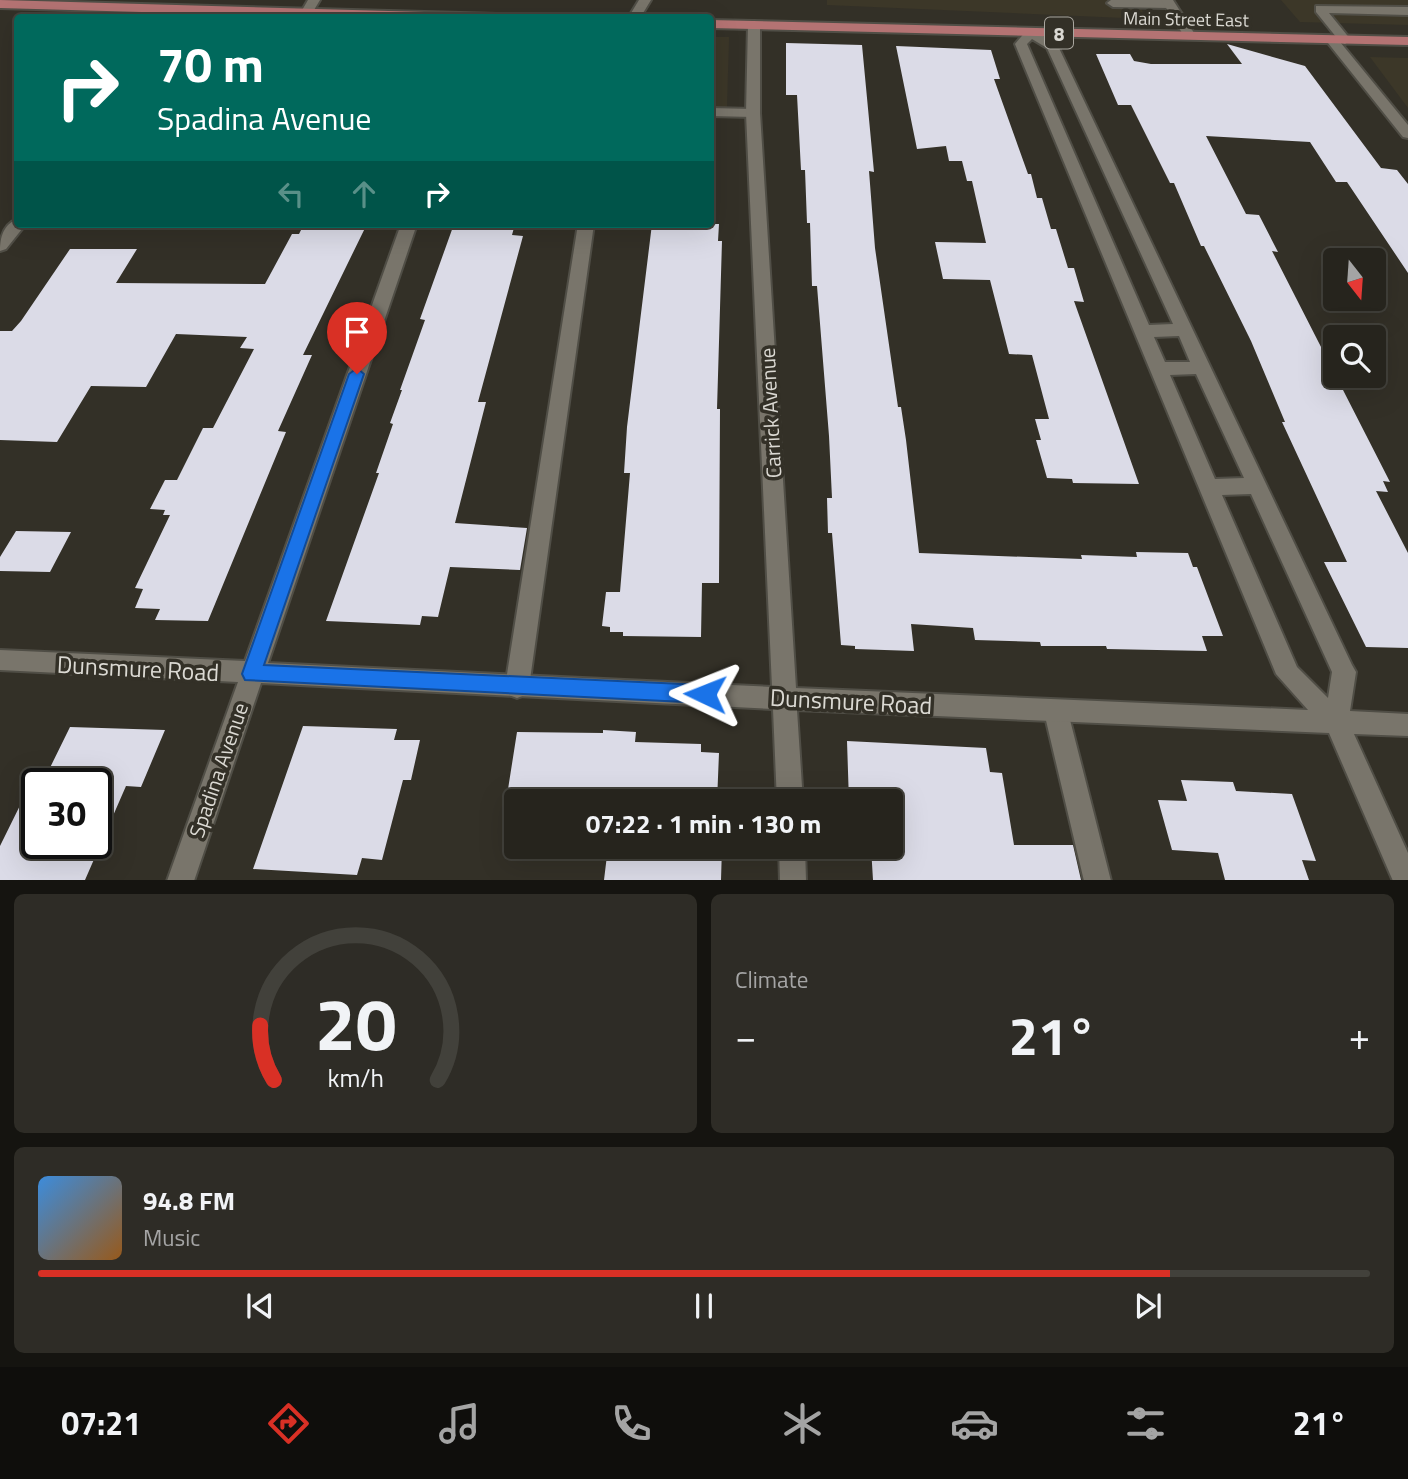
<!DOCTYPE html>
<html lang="en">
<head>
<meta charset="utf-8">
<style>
  body { margin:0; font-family:"Titillium Web",sans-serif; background:#2e2c26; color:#f1f3f6; height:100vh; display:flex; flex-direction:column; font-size:26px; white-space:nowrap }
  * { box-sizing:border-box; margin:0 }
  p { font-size:23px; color:#a4a4a4 }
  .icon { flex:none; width:38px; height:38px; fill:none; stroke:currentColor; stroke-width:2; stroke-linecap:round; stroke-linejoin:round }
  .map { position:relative; height:880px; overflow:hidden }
  .sheet { display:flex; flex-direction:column; gap:14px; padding:14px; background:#151410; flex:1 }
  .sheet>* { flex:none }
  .hud { position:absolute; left:14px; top:14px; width:700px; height:214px; border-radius:7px; box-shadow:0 7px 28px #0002,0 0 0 2px #42413b; background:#00695c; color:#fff; overflow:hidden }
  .needle { width:46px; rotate:163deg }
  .tools { position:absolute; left:1323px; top:248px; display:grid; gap:14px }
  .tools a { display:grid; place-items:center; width:63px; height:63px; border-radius:7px; background:#26241d; box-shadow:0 7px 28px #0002,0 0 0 2px #42413b; font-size:35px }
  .speed { position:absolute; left:21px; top:768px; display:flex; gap:14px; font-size:35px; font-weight:700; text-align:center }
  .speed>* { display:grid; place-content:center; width:91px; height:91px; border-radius:50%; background:#26241d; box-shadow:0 7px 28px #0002,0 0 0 2px #42413b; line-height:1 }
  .speed .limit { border:4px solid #111; border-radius:10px; background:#fff; color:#111 }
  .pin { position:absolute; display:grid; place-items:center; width:60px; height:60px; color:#fff; margin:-72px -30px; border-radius:50% 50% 50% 0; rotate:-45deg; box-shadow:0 0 7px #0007 }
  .pin .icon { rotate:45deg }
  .me { position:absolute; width:77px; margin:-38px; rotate:272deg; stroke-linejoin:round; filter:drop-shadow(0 0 5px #0008) }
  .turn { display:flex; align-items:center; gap:24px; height:147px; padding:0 28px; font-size:32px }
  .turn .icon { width:91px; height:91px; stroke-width:2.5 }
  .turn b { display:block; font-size:49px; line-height:60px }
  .lanes { display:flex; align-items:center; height:66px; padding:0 28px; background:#0003; justify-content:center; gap:35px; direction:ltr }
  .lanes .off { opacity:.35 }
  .big { font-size:52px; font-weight:700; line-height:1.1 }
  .sheet .tile { flex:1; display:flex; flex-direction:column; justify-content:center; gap:10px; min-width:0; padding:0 24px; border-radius:10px; background:#2e2c26 }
  .sheet .dial { align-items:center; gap:0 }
  .dial svg { height:182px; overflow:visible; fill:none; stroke:#42413b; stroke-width:7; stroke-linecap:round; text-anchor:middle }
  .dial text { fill:#f1f3f6; stroke:none }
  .song { display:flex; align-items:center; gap:21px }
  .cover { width:84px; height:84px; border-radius:10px; background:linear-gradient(135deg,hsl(210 70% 55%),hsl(30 70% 35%)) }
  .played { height:7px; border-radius:4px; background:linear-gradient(90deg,#d93025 85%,#42413b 85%) }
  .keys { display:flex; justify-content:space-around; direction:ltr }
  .heat { display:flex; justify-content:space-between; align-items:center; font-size:38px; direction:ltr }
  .sheet .tiles { flex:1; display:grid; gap:14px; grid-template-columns:1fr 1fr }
  .tile:last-child { grid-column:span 2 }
  .trip { position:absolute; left:504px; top:789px; width:399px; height:70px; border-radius:7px; background:#26241d; box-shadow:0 7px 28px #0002,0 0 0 2px #42413b; font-weight:700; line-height:70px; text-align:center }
  .tabs { display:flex; height:112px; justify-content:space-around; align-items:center; background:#0f0e0c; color:#a4a4a4 }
  .tabs .icon { width:49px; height:49px }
  .tabs .active { color:#d93025 }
  .tabs b { font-size:32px; color:#f1f3f6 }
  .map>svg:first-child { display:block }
</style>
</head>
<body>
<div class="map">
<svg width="1408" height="881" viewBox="0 0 1408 881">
  <rect width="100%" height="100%" fill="#333027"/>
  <path fill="#3c3728" d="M827 0H1136L1147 19 827 5Z
    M1281 0H1408V25L1300 22Z
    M711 37H729L727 108 711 107Z
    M1370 57 1408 58V108Z"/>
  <path fill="#dbdbe7" d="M786 43 862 45 874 172 869 171 875 248 898 407H901L906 440 919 553 1082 559 1081 555 1137 557 1136 552 1188 553 1193 567H1197L1223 636H1202L1207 651 1107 649 1106 646H1041L1040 642 975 640 973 628 911 624 914 651 855 649V646L841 645 832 533H828L827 498H832L829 436 817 286H812L810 223H807L805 170H801L797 95H786Z
    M1227 44 1305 66 1381 168 1397 170 1408 184V273L1347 182H1336L1310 142 1206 136 1246 214 1259 215 1278 252 1272 251 1390 482 1383 481 1388 492 1376 491 1408 553V648L1366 647 1324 562H1347L1282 422H1285L1251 341 1204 246H1201L1174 183H1170L1131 105H1118L1096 54H1130L1134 61 1151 64H1242Z
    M896 46 991 50 1000 79H994L1028 174H1031L1037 198H1042L1051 229H1056L1068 268H1074L1084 302 1074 301 1139 484 1073 483 1072 479 1047 478 1036 440H1041L1035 419H1049L1032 355 1009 354 990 280 943 279 935 242 986 243 972 181H967L962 161H949L946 146 917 149Z
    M304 224H367L303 355H312L278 431 286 432 208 621 155 620 160 609 135 608 143 589 135 588 170 515H163L165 510 150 509 165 480H177L203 428H213L254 349 240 348 247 337 176 334 146 387 91 386 57 442 0 440V331H12L21 321 70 249H137L116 283 265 284 292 234H299Z
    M454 224H515L512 235 523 236 478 402H486L455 523 527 528 520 570 450 567 438 617 422 616 420 625 326 621 379 473H376L393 424 390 423 402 390H400L425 320 420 319Z
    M652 224H719L718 241H722L717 409H720L719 583H702L701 637 623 636V632H610V627L602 626 606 592H620L630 473H624L627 427Z
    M16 531 71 532 50 572 0 571V557Z
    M303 726 397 729 394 740H420L411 780H403L382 860 362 858 357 875 253 869Z
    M70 727 165 730 141 787 126 786 85 880H0V846L37 771V844H96V784H42Z
    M603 730 636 732 635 742 701 744V752L719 753 717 802H506L517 732 603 733Z
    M847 741 986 748 990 772 1002 773 1014 845H1073L1081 880H873L871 847H891V802H849Z
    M1181 780 1233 782 1236 791 1292 794 1316 861 1302 860 1309 880H1225L1218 853 1172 850 1158 800 1187 801Z
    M608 847H722L721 880H604Z"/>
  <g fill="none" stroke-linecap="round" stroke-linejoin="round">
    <defs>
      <path id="service" d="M1111 0H1169L1175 4 1169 8 1113 7 1107 3Z
        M1316 6 1408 7V15L1329 13 1351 40 1345 44 1341 43 1316 12Z
        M710 108 753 109 760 113 753 117 710 116Z
        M578 224H594L529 687 525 695 517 698 509 695 505 687Z
        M1056 701 1064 704 1068 712 1111 881H1084L1044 712 1048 704Z"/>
      <path id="minor" d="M308 0H320L311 15 307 16 301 12Z
        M639 0H651L640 18H628Z
        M1161 0H1173L1196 36 1194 39H1186Z
        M754 21 760 25V113L796 688 1308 710 1276 674 1015 44 1027 30H1035L1058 46 1352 665 1356 672 1350 711 1408 714V736L1354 734 1408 853V881H1393L1329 733 797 710 803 802H777L773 709 261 683 194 881H167L238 682 0 670V650L245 661 401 224H417L268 663 772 687 746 113 748 25ZM1032 39 1047 48 1173 324 1149 325 1027 44ZM1179 336 1190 362H1165L1154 337ZM1196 374 1244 478 1215 479 1170 375ZM1251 494 1332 672 1328 698 1297 667 1222 495Z
        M1328 37H1336L1408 125V138L1403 137 1328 43Z
        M18 219V224H26L6 249 0 251C0 238 3 224 18 219Z
        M779 847H805L806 881H780Z"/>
      <path id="primary" d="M0 0 497 14 503 18H353L0 8Z
        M710 20 1408 37V45L710 28Z"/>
    </defs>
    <use href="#service" stroke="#504e46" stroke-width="4"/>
    <use href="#minor" stroke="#504e46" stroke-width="4"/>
    <use href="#primary" stroke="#504e46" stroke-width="4"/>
    <use href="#service" fill="#79756b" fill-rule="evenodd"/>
    <use href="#minor" fill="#79756b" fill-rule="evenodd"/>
    <use href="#primary" fill="#b47373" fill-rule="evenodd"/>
  </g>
  <path fill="#1a73e8" stroke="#114b97" stroke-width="2" d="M357 368 364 374 264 665 705 685 712 687 715 694 712 700 705 703 245 680 242 674 349 374Z"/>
  <g text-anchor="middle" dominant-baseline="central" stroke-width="7" stroke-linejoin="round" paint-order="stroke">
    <g font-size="18" fill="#dbd9d3" stroke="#333027">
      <text transform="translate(1186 19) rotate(1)">Main Street East</text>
    </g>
    <rect fill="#333027" stroke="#a9a69f" stroke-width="2" x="1045" y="17.5" width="28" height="31" rx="5"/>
    <g font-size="19" font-weight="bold" fill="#dbd9d3">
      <text x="1059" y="33">8</text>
    </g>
    <g font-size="21" fill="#dbd9d3" stroke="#333027">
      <text transform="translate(770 413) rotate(-93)">Carrick Avenue</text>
      <text transform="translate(218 770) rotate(-71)">Spadina Avenue</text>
    </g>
    <g font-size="24" fill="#dbd9d3" stroke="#333027">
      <text transform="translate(138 668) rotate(3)">Dunsmure Road</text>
      <text transform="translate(851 701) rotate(3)">Dunsmure Road</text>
    </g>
  </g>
</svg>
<div class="tools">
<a><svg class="needle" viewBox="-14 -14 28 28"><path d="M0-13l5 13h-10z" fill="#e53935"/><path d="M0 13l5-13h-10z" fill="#a4a4a4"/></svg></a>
<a><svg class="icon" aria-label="search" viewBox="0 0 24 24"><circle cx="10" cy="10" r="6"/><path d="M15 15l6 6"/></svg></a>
</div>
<div class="speed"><div class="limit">30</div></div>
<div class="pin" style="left:357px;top:374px;background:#d93025"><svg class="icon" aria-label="arrive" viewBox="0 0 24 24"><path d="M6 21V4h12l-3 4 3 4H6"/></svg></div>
<svg class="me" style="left:705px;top:694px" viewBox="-20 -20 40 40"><path d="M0-17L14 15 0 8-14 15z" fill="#1a73e8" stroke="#fff" stroke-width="4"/></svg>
<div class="trip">07:22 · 1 min · 130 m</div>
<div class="hud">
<div class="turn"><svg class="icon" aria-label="right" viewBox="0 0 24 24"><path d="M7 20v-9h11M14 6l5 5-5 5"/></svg><div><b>70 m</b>Spadina Avenue</div></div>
<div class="lanes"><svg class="icon off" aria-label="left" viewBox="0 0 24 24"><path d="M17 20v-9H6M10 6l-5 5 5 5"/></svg><svg class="icon off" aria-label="ahead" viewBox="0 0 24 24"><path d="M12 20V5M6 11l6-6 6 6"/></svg><svg class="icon" aria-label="right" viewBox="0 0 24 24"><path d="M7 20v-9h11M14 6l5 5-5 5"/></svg></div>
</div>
</div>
<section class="sheet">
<div class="tiles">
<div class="tile dial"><svg viewBox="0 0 100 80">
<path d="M14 69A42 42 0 1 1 86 69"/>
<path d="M14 69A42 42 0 0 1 8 45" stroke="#d93025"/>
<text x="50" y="56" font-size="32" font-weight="700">20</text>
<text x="50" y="72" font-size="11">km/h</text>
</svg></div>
<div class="tile"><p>Climate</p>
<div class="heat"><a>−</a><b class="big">21°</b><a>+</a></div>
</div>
<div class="tile">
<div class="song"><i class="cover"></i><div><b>94.8 FM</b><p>Music</p></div></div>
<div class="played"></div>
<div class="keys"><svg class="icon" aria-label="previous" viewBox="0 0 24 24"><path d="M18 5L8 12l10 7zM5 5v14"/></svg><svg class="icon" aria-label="pause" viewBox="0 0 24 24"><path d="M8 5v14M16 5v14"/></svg><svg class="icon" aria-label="next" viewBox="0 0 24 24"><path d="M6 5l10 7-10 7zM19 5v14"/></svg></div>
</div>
</div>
</section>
<nav class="tabs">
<b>07:21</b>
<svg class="icon active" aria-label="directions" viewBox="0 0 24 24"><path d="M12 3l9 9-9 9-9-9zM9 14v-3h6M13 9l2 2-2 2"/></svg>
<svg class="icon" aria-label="music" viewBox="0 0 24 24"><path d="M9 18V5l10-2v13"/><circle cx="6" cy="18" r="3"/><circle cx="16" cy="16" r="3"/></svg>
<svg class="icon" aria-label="phone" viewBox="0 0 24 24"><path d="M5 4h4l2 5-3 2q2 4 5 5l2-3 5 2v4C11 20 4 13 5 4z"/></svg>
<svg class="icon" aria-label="climate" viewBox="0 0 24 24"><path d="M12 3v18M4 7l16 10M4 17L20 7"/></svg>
<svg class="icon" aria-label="car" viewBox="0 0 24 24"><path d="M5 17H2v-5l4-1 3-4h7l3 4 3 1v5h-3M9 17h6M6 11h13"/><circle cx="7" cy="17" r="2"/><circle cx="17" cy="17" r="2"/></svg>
<svg class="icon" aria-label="filters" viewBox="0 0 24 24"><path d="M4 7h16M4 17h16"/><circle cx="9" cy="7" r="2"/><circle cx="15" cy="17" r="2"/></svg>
<b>21°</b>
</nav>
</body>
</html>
